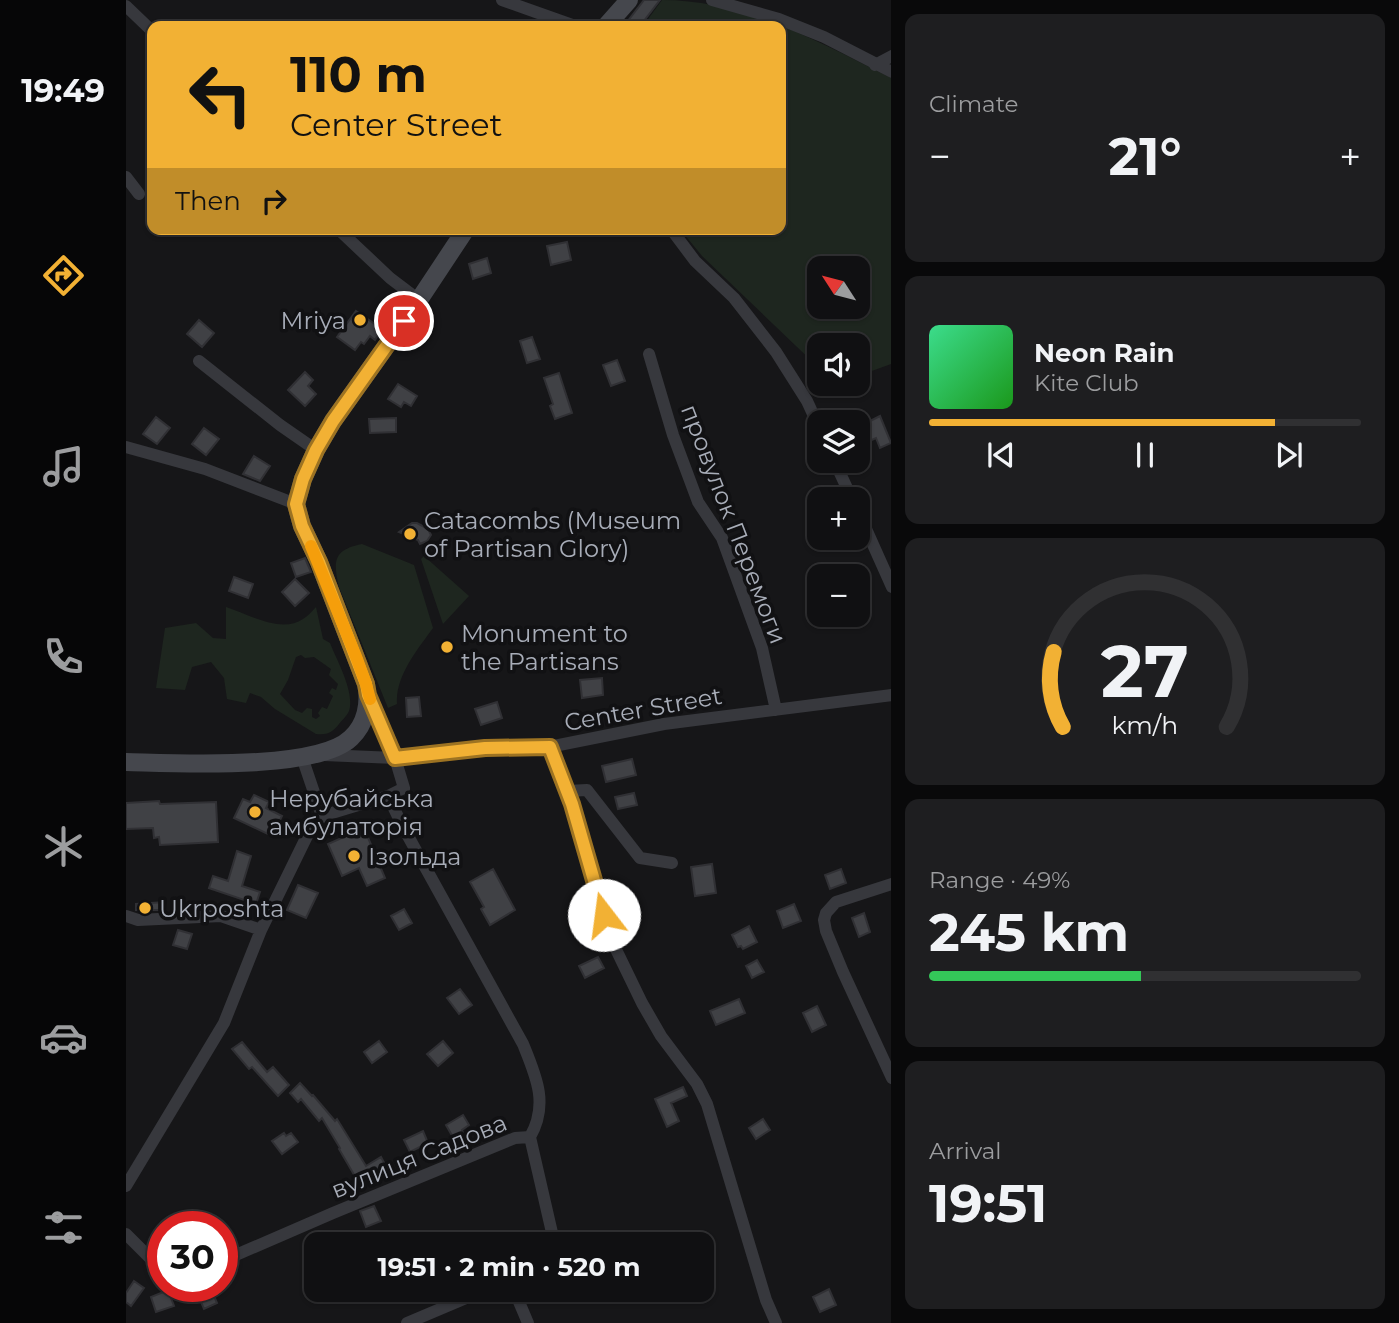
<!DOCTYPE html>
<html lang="en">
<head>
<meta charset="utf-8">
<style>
  body { margin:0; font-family:Montserrat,sans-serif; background:#1e1e20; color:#f1f3f6; height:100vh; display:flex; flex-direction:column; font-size:26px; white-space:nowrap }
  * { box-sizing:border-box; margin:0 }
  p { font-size:23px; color:#9c9d9f }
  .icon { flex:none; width:38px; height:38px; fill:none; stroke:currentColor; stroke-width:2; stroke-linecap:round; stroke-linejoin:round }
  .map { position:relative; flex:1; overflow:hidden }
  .sheet { display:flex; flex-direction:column; gap:14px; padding:14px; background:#09090a; width:508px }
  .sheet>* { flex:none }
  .top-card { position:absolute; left:21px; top:21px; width:639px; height:214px; border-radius:14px; box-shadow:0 2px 5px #0004,0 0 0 2px #303032; background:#f2b134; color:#111; overflow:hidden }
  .needle { width:46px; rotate:306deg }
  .fabs { position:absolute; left:681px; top:256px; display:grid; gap:14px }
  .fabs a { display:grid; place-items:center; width:63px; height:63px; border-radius:14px; background:#101012; box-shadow:0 2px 5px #0004,0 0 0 2px #303032; font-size:35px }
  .speed { position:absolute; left:21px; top:1211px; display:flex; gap:14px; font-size:35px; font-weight:700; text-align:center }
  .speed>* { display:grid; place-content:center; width:91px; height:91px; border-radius:50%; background:#101012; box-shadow:0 2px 5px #0004,0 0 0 2px #303032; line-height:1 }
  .speed .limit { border:10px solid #d22; background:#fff; color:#111 }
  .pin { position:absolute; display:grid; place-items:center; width:60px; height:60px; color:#fff; margin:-30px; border:4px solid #fff; border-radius:50%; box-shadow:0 2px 7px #0007 }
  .me { position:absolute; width:77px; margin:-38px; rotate:345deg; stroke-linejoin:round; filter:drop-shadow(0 0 5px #0008) }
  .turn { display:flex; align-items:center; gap:24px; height:147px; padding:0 28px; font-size:32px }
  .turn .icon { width:91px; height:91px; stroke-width:2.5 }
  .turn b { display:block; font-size:49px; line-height:60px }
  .then { display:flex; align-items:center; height:66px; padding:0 28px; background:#0003; gap:14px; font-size:26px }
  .big { font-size:52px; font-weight:700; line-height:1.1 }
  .sheet .widget { flex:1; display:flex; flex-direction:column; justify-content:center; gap:10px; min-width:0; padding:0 24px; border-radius:14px; background:#1e1e20 }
  .sheet .dial { align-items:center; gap:0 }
  .dial svg { height:182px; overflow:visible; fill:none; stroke:#303032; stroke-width:7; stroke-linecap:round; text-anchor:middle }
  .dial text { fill:#f1f3f6; stroke:none }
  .song { display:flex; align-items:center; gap:21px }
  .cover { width:84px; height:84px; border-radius:10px; background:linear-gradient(135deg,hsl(150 70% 55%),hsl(120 70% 35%)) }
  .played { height:7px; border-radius:4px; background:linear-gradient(90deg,#f2b134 80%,#303032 80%) }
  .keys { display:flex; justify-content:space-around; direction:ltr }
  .heat { display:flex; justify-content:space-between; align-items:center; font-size:38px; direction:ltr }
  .charge { height:10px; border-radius:5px; background:linear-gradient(90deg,#34c759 49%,#303032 0) }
  .trip { position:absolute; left:178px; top:1232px; width:410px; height:70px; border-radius:14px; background:#101012; box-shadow:0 2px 5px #0004,0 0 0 2px #303032; font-weight:700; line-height:70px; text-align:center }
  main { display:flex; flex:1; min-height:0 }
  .dock { display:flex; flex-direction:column; width:126px; justify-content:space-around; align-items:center; background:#060607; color:#9c9d9f }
  .dock .icon { width:49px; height:49px }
  .dock .active { color:#f2b134 }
  .dock b { font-size:32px; color:#f1f3f6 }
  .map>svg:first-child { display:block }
</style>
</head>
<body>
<main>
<nav class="dock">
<b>19:49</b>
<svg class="icon active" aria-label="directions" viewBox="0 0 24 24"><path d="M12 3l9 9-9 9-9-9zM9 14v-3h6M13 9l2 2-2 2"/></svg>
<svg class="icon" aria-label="music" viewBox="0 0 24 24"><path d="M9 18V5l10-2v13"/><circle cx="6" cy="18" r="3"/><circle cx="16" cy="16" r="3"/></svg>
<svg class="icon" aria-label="phone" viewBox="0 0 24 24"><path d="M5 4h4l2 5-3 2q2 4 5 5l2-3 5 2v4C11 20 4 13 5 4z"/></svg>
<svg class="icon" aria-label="climate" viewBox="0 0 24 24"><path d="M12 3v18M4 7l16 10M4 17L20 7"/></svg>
<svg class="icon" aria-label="car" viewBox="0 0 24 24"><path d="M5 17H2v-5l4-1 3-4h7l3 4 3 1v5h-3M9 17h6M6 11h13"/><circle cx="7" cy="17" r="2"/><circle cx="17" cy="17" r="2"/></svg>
<svg class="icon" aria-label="filters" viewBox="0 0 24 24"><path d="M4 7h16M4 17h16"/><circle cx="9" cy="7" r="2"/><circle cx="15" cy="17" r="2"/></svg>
</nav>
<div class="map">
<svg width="766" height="1323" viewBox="0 0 766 1323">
  <rect width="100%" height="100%" fill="#161618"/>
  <path fill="#1e261f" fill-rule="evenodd" d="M536 0C619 0 693 42 765 78V364L732 376V345H693V368L576 256 554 229H654V26H517ZM693 268H732V306H693Z
    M236 544 288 565 307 628C292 649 269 676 271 704L262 708 213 587C207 561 207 550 236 544Z
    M298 556 343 596 317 624 295 559Z
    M100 607C122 614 155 634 177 619 182 616 186 611 190 607L197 639 204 643C211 661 229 692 223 711 221 716 216 720 213 724 206 733 201 735 190 734L149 709 135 697 124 693 120 703 101 699 98 678 85 662 66 667 59 690 30 688 39 628 70 623 87 638 100 639ZM175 655 179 658 188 657 205 669 203 675 212 684 210 690 206 688 203 693 207 696 201 709 196 707 192 713 194 716 190 719 186 717V709L181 708 176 713 169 710 154 694 162 680 170 657Z"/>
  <path fill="#404145" stroke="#303034" stroke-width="2" d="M518 0H534L514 26H507L501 22Z
    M441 242 445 260 425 265 421 246Z
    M361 258 365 273 347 279 343 264Z
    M230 311 256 329 249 340 244 336 238 344 235 342 229 350 211 337Z
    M73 320 88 333 76 347 61 334Z
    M406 337 414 359 401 363 394 341Z
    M491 360 499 381 485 386 477 365Z
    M179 372 187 380 182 386 190 394 179 406 162 390Z
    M433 373 446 413 429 419 424 406 427 404 418 378Z
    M272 384 291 396 285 406 278 402 275 407 262 399Z
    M754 416 765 443 754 448 750 438 732 446V427Z
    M30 417 44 428 31 444 17 434Z
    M270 418V432L244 433 243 419Z
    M78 428 93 439 80 455 66 444Z
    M128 456 144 466 134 481 117 474Z
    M286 523H291L302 529 305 535 301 541 294 544 292 540 273 532Z
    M179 558 185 572 170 577 165 563Z
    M108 577 127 584 122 598 103 591Z
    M169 579 183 593 169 606 156 592Z
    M476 678 477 695 456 698 454 680Z
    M293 697 295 716 281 717 280 698Z
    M371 702 376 718 355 725 349 709Z
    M506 759 510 775 480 782 476 766Z
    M508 793 511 805 492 809 489 797Z
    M128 795 143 802 140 808 156 816 146 836 108 818 117 799 124 802Z
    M33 801 34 804 90 802 92 842 34 845 33 837 28 838 27 828 0 829V803Z
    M238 828 259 878 241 886 233 868 216 876 202 844Z
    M111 851 125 856 116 886 134 892 130 904 83 888 87 876 102 881Z
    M586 864 590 893 569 896 565 867Z
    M367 869 389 910 364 925 355 909 358 907 344 882Z
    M715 869 720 883 704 889 699 875Z
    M172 885 192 893 180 918 161 910Z
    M39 902 40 910H10V904Z
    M668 904 675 921 657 928 651 911Z
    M278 909 286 923 273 930 265 916Z
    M738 913 744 932 733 937 726 918Z
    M623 926 631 942 617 949 615 946 612 947 606 935Z
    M52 930 66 934 61 949 47 945Z
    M472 957 478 968 459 978 453 966Z
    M631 960 638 972 626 978 620 966Z
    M334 989 346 1005 333 1014 321 998Z
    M613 999 619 1013 590 1025 584 1011Z
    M691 1006 700 1025 686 1032 677 1013Z
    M253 1041 261 1052 246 1063 238 1052Z
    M317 1041 327 1053 312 1066 301 1054Z
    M116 1042 141 1072 147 1067 163 1085 152 1096 126 1067 123 1069 106 1049Z
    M174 1083 186 1096 187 1095 209 1121 211 1119 240 1166 255 1157 262 1170 234 1185 213 1149 214 1148 196 1118 193 1121 175 1099 172 1102 164 1093Z
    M557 1087 561 1096 545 1103 553 1121 541 1127 529 1099Z
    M337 1115 343 1125 336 1130 337 1133 328 1139 320 1125Z
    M637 1119 644 1130 630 1139 623 1128Z
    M297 1131 302 1143 284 1152 278 1140Z
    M158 1133 160 1136 165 1133 172 1142 156 1154 146 1141Z
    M248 1206 255 1221 240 1227 234 1211Z
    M8 1281 18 1288 5 1306 0 1302V1293Z
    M74 1286H84L91 1303 78 1309 69 1288Z
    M703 1289 710 1305 694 1312 687 1297Z
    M42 1290 48 1306 30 1312 25 1297Z"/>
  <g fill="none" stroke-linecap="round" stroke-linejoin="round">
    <path stroke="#37383d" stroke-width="12" d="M376 0 449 26
      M586 0 653 19 698 37 766 72
      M0 6 26 31
      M749 65 766 56
      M0 177 13 194
      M212 229 264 278 293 300
      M545 229 569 261 608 298 650 352 681 401 693 427
      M523 354 547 435 572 502 596 538 636 648 650 710
      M73 361 154 425 190 450
      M0 447 79 469 170 504
      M708 460 726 499
      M732 511 766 587
      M243 697 269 758 278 788 262 796 277 827 397 1044C410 1076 423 1104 404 1137
      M423 747 446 804 484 937 516 1003 535 1036 571 1084 581 1104 640 1300 650 1323
      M198 755 269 758 359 748 423 747 538 724 766 695
      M176 757 196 816 262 796
      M441 791 461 790 514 858 546 863
      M766 884 710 902 700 913 698 920 700 931 717 972 766 1078
      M0 916 12 920 95 916 135 930
      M0 1186 98 1023 135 930 181 836 196 816
      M0 1234 37 1271
      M96 1261 207 1213 389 1138 404 1137 427 1237 426 1244
      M388 1290 402 1323
      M281 1323 359 1290"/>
    <path stroke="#45474d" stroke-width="18" d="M480 26 503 0
      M0 762C49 763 191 771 225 738 240 724 244 703 240 684L193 562 176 526 170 504 177 479 190 450 207 421 293 300 340 229"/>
  </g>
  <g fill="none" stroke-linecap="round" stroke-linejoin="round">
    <defs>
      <path id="route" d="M278 321 207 421 190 450 177 479 170 504 176 526 193 562 240 684 242 695 269 758 359 748 424 747 446 804 478 915"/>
    </defs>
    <use href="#route" stroke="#9d7322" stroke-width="18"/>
    <use href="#route" stroke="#f2b134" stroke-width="12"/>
    <path stroke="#f59e0b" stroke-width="12" d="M185 546 231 659 240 684 244 699"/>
  </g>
  <g fill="#f2b134" stroke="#111113" stroke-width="2.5">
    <circle cx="234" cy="320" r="7"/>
    <circle cx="284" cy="534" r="7"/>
    <circle cx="321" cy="647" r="7"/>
    <circle cx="129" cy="812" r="7"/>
    <circle cx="228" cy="856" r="7"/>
    <circle cx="19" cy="908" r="7"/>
  </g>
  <g text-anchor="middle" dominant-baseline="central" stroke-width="7" stroke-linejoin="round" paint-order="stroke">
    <g font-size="24" fill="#a8adb8" stroke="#111113" text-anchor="start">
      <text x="220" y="320" text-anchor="end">Mriya</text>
      <text x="298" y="520">Catacombs (Museum<tspan x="298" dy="28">of Partisan Glory)</tspan></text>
      <text x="335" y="633">Monument to<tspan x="335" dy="28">the Partisans</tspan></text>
      <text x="143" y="798">Нерубайська<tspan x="143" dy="28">амбулаторія</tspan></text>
      <text x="242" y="856">Ізольда</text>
      <text x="33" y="908">Ukrposhta</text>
    </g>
    <g font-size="24" fill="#a8adb8" stroke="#111113">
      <text transform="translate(608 524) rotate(69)">провулок Перемоги</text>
      <text transform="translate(517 709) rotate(-10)">Center Street</text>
      <text transform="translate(293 1156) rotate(-22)">вулиця Садова</text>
    </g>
  </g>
</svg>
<div class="fabs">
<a><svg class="needle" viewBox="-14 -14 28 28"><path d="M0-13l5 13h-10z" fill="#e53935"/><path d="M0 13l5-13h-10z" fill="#9c9d9f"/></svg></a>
<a><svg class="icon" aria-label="sound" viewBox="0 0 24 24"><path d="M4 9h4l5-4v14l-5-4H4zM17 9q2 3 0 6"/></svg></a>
<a><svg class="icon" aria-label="layers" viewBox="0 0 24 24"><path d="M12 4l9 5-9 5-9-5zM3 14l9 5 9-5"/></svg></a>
<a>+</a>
<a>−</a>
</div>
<div class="speed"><div class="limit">30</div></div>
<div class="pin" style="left:278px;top:321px;background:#d93025"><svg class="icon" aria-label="arrive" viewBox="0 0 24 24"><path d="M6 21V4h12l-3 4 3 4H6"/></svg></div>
<svg class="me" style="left:478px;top:915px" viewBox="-20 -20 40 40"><circle r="19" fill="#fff"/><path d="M0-13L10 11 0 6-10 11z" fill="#f2b134"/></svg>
<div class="trip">19:51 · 2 min · 520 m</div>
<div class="top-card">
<div class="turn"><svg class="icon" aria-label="left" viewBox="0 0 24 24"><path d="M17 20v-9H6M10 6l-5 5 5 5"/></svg><div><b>110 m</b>Center Street</div></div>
<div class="then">Then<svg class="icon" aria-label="right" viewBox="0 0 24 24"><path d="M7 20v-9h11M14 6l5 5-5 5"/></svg></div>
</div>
</div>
<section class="sheet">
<div class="widget"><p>Climate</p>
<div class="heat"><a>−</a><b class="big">21°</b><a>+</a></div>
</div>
<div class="widget">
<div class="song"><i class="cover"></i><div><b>Neon Rain</b><p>Kite Club</p></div></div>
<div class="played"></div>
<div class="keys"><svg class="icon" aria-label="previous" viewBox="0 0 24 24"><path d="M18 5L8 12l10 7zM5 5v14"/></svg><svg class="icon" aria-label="pause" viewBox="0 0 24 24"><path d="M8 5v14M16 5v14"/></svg><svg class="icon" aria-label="next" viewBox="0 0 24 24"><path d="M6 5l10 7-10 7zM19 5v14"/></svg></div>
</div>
<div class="widget dial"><svg viewBox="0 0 100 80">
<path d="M14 69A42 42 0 1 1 86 69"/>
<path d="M14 69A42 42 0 0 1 10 36" stroke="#f2b134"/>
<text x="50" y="56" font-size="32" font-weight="700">27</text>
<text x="50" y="72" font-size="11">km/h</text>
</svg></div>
<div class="widget"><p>Range · 49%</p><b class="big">245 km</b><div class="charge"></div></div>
<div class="widget"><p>Arrival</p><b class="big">19:51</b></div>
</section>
</main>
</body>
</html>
